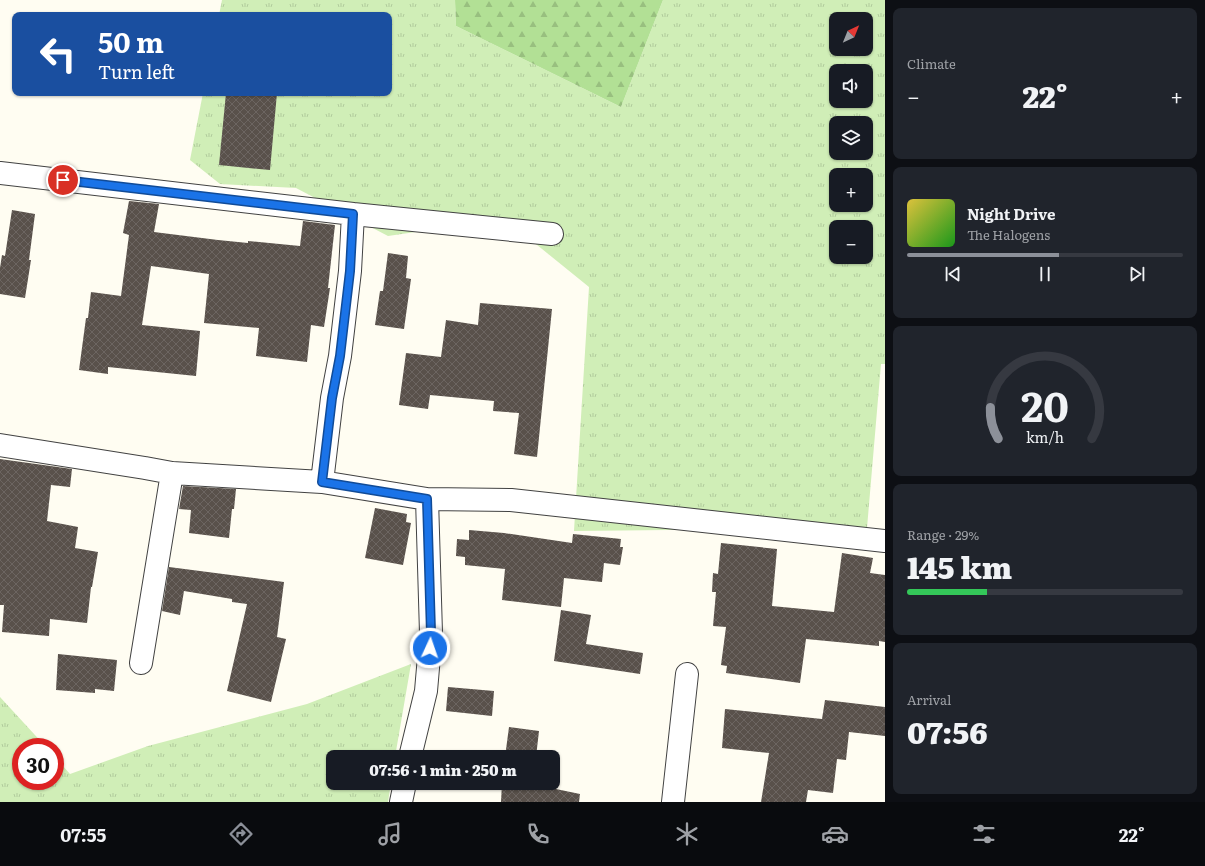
<!DOCTYPE html>
<html lang="en">
<head>
<meta charset="utf-8">
<style>
  body { margin:0; font-family:Literata,serif; background:#20242c; color:#f1f3f6; height:100vh; display:flex; flex-direction:column; font-size:15px; white-space:nowrap }
  * { box-sizing:border-box; margin:0 }
  p { font-size:13px; color:#9ea1a6 }
  .icon { flex:none; width:22px; height:22px; fill:none; stroke:currentColor; stroke-width:2; stroke-linecap:round; stroke-linejoin:round }
  .map { position:relative; flex:1; overflow:hidden }
  .drawer { display:flex; flex-direction:column; gap:8px; padding:8px; background:#0d0f14; width:320px }
  .drawer>* { flex:none }
  .hud { position:absolute; left:12px; top:12px; width:380px; height:84px; border-radius:8px; box-shadow:0 1px 3px #0004; background:#1a4fa0; color:#fff; overflow:hidden }
  .needle { width:26px; rotate:43deg }
  .controls { position:absolute; left:829px; top:12px; display:grid; gap:8px }
  .controls a { display:grid; place-items:center; width:44px; height:44px; border-radius:8px; background:#171b24; box-shadow:0 1px 3px #0004; font-size:20px }
  .speed { position:absolute; left:12px; top:738px; display:flex; gap:8px; font-size:20px; font-weight:700; text-align:center }
  .speed>* { display:grid; place-content:center; width:52px; height:52px; border-radius:50%; background:#171b24; box-shadow:0 1px 3px #0004; line-height:1 }
  .speed .limit { border:6px solid #d22; background:#fff; color:#111 }
  .pin { position:absolute; display:grid; place-items:center; width:34px; height:34px; color:#fff; margin:-17px; border:2px solid #fff; border-radius:50%; box-shadow:0 1px 4px #0007 }
  .me { position:absolute; width:44px; margin:-22px; rotate:3deg; stroke-linejoin:round; filter:drop-shadow(0 0 3px #0008) }
  .turn { display:flex; align-items:center; gap:14px; height:84px; padding:0 20px; font-size:18px }
  .turn .icon { width:52px; height:52px; stroke-width:2.5 }
  .turn b { display:block; font-size:28px; line-height:34px }
  .big { font-size:30px; font-weight:800; line-height:1.1 }
  .drawer .tile { flex:1; display:flex; flex-direction:column; justify-content:center; gap:6px; min-width:0; padding:0 14px; border-radius:8px; background:#20242c }
  .drawer .dial { align-items:center; gap:0 }
  .dial svg { height:104px; overflow:visible; fill:none; stroke:#363941; stroke-width:7; stroke-linecap:round; text-anchor:middle }
  .dial text { fill:#f1f3f6; stroke:none }
  .song { display:flex; align-items:center; gap:12px }
  .cover { width:48px; height:48px; border-radius:6px; background:linear-gradient(135deg,hsl(50 70% 55%),hsl(120 70% 35%)) }
  .played { height:4px; border-radius:2px; background:linear-gradient(90deg,#8c9099 55%,#363941 55%) }
  .keys { display:flex; justify-content:space-around; direction:ltr }
  .heat { display:flex; justify-content:space-between; align-items:center; font-size:22px; direction:ltr }
  .charge { height:6px; border-radius:3px; background:linear-gradient(90deg,#34c759 29%,#363941 0) }
  .trip { position:absolute; left:326px; top:750px; width:234px; height:40px; border-radius:8px; background:#171b24; box-shadow:0 1px 3px #0004; font-weight:800; line-height:40px; text-align:center }
  .menu { display:flex; height:64px; justify-content:space-around; align-items:center; background:#090b0e; color:#9ea1a6 }
  .menu .icon { width:28px; height:28px }
  .menu .active { color:#8c9099 }
  .menu b { font-size:18px; color:#f1f3f6 }
  main { display:flex; flex:1; min-height:0 }
  .map>svg:first-child { display:block }
</style>
</head>
<body>
<main>
<div class="map">
<svg width="885" height="802" viewBox="0 0 885 802">
  <defs>
    <pattern id="grass-tufts" width="24" height="20" patternUnits="userSpaceOnUse"><rect width="24" height="20" fill="#d0eeb7"/><path d="M3 7l-1-3M5 7V3M7 7l1-3M15 17l-1-3M17 17v-4M19 17l1-3" fill="none" stroke="#b1cb9c"/></pattern>
    <pattern id="forest-firs" width="22" height="20" patternUnits="userSpaceOnUse"><rect width="22" height="20" fill="#b2e095"/><path d="M5 1l3.5 6h-7zM16 11l3.5 6h-7z" fill="#98bf7f"/></pattern>
    <pattern id="building-cross-hatch" width="8" height="8" patternUnits="userSpaceOnUse"><rect width="8" height="8" fill="#59514b"/><path d="M0 0l8 8M0 8l8-8" fill="none" stroke="#6c6561"/></pattern>
  </defs>
  <rect width="100%" height="100%" fill="#fffdf2"/>
  <path fill="url(#grass-tufts)" fill-rule="evenodd" d="M222 0H455L456 26 621 107 663 0H885V364H881L867 528 574 531 589 287 505 219 388 236 296 188 220 184 190 160 203 93H389V15H219ZM836 19H866V49H836ZM836 71H866V101H836ZM836 123H866V153H836ZM836 175H866V205H836ZM836 227H866V257H836Z
    M411 664 395 757H333V783H391L388 802H0V697L46 747H21V781H55V757L70 774 148 746 307 704Z"/>
  <path fill="url(#forest-firs)" d="M455 0H663L621 107 456 26Z"/>
  <path fill="url(#building-cross-hatch)" d="M226 93H277L270 170 219 165Z
    M129 201 159 204 154 232 218 240 248 243V241L300 246 303 221 335 225 328 288H330L324 327 311 325 307 362 256 356 259 328 204 323 209 274 151 266 142 325 200 331 196 376 108 367V374L79 370 86 318H88L91 292 121 296 129 235 123 233Z
    M12 210 35 214 29 260H31L25 298 0 294V268L2 255 5 256Z
    M388 253 408 256 406 278 411 279 404 329 375 325 380 291H383Z
    M480 303 552 309 537 457 514 454 519 413 493 411 494 401 430 395 428 409 399 405 406 353 441 357 446 320 478 325Z
    M0 459 72 469 70 487 51 485 47 521 78 527 75 548 98 552 92 587H91L87 623 50 619 49 636 2 632 4 605H0Z
    M183 486 236 489 234 509H232L229 538 189 533 191 510 179 509Z
    M375 508 407 514 406 522 411 523 403 565 365 558Z
    M469 530 504 533 572 543 573 534 621 539 620 547H623L620 565 604 563 602 582 564 578 561 607 502 600 505 569 465 565V557L456 556 457 539 469 540Z
    M721 543 777 549 772 606 834 612 842 553 873 558 870 573 885 575V642L879 641V646L806 639 800 683 726 673 727 666 721 665 726 627 713 626 716 592H712L713 573 718 574Z
    M169 567 284 582 277 637 286 639 271 702 227 691 247 604 232 602V599L184 591 180 615 162 611Z
    M561 610 591 615 586 644 643 653 640 674 554 661Z
    M58 654 117 660 114 691 95 689V693L56 690Z
    M448 687 494 691 492 716 446 711Z
    M825 700 885 707V736L849 732 846 760 837 759 833 793 808 790 806 802H761L769 753 722 748 725 709 822 719Z
    M509 727 539 731 536 757H505Z
    M502 783H532V784L580 794 579 802H501Z"/>
  <g fill="none" stroke-linecap="round" stroke-linejoin="round">
    <defs>
      <path id="minor" d="M0 173 353 214 350 271 340 356 332 398 322 482
        M353 214 552 234
        M0 445 145 468 172 473 322 482 427 499 511 500 885 541
        M141 663 172 473
        M410 757 426 691 431 633 427 499
        M401 802 405 783
        M673 802 687 674"/>
    </defs>
    <use href="#minor" stroke="#424242" stroke-width="24"/>
    <use href="#minor" stroke="#fff" stroke-width="22"/>
  </g>
  <g fill="none" stroke-linecap="round" stroke-linejoin="round">
    <defs>
      <path id="route" d="M63 180 353 214 350 271 340 356 332 398 322 482 427 499 431 633 430 648"/>
    </defs>
    <use href="#route" stroke="#114b97" stroke-width="10"/>
    <use href="#route" stroke="#1a73e8" stroke-width="7"/>
  </g>
</svg>
<div class="controls">
<a><svg class="needle" viewBox="-14 -14 28 28"><path d="M0-13l5 13h-10z" fill="#e53935"/><path d="M0 13l5-13h-10z" fill="#9ea1a6"/></svg></a>
<a><svg class="icon" aria-label="sound" viewBox="0 0 24 24"><path d="M4 9h4l5-4v14l-5-4H4zM17 9q2 3 0 6"/></svg></a>
<a><svg class="icon" aria-label="layers" viewBox="0 0 24 24"><path d="M12 4l9 5-9 5-9-5zM3 14l9 5 9-5"/></svg></a>
<a>+</a>
<a>−</a>
</div>
<div class="speed"><div class="limit">30</div></div>
<div class="pin" style="left:63px;top:180px;background:#d93025"><svg class="icon" aria-label="arrive" viewBox="0 0 24 24"><path d="M6 21V4h12l-3 4 3 4H6"/></svg></div>
<svg class="me" style="left:430px;top:648px" viewBox="-20 -20 40 40"><circle r="17" fill="#1a73e8" stroke="#fff" stroke-width="3"/><path d="M0-11L8 9 0 5-8 9z" fill="#fff"/></svg>
<div class="trip">07:56 · 1 min · 250 m</div>
<div class="hud">
<div class="turn"><svg class="icon" aria-label="left" viewBox="0 0 24 24"><path d="M17 20v-9H6M10 6l-5 5 5 5"/></svg><div><b>50 m</b>Turn left</div></div>
</div>
</div>
<section class="drawer">
<div class="tile"><p>Climate</p>
<div class="heat"><a>−</a><b class="big">22°</b><a>+</a></div>
</div>
<div class="tile">
<div class="song"><i class="cover"></i><div><b>Night Drive</b><p>The Halogens</p></div></div>
<div class="played"></div>
<div class="keys"><svg class="icon" aria-label="previous" viewBox="0 0 24 24"><path d="M18 5L8 12l10 7zM5 5v14"/></svg><svg class="icon" aria-label="pause" viewBox="0 0 24 24"><path d="M8 5v14M16 5v14"/></svg><svg class="icon" aria-label="next" viewBox="0 0 24 24"><path d="M6 5l10 7-10 7zM19 5v14"/></svg></div>
</div>
<div class="tile dial"><svg viewBox="0 0 100 80">
<path d="M14 69A42 42 0 1 1 86 69"/>
<path d="M14 69A42 42 0 0 1 8 45" stroke="#8c9099"/>
<text x="50" y="56" font-size="32" font-weight="700">20</text>
<text x="50" y="72" font-size="11">km/h</text>
</svg></div>
<div class="tile"><p>Range · 29%</p><b class="big">145 km</b><div class="charge"></div></div>
<div class="tile"><p>Arrival</p><b class="big">07:56</b></div>
</section>
</main>
<nav class="menu">
<b>07:55</b>
<svg class="icon active" aria-label="directions" viewBox="0 0 24 24"><path d="M12 3l9 9-9 9-9-9zM9 14v-3h6M13 9l2 2-2 2"/></svg>
<svg class="icon" aria-label="music" viewBox="0 0 24 24"><path d="M9 18V5l10-2v13"/><circle cx="6" cy="18" r="3"/><circle cx="16" cy="16" r="3"/></svg>
<svg class="icon" aria-label="phone" viewBox="0 0 24 24"><path d="M5 4h4l2 5-3 2q2 4 5 5l2-3 5 2v4C11 20 4 13 5 4z"/></svg>
<svg class="icon" aria-label="climate" viewBox="0 0 24 24"><path d="M12 3v18M4 7l16 10M4 17L20 7"/></svg>
<svg class="icon" aria-label="car" viewBox="0 0 24 24"><path d="M5 17H2v-5l4-1 3-4h7l3 4 3 1v5h-3M9 17h6M6 11h13"/><circle cx="7" cy="17" r="2"/><circle cx="17" cy="17" r="2"/></svg>
<svg class="icon" aria-label="filters" viewBox="0 0 24 24"><path d="M4 7h16M4 17h16"/><circle cx="9" cy="7" r="2"/><circle cx="15" cy="17" r="2"/></svg>
<b>22°</b>
</nav>
</body>
</html>
